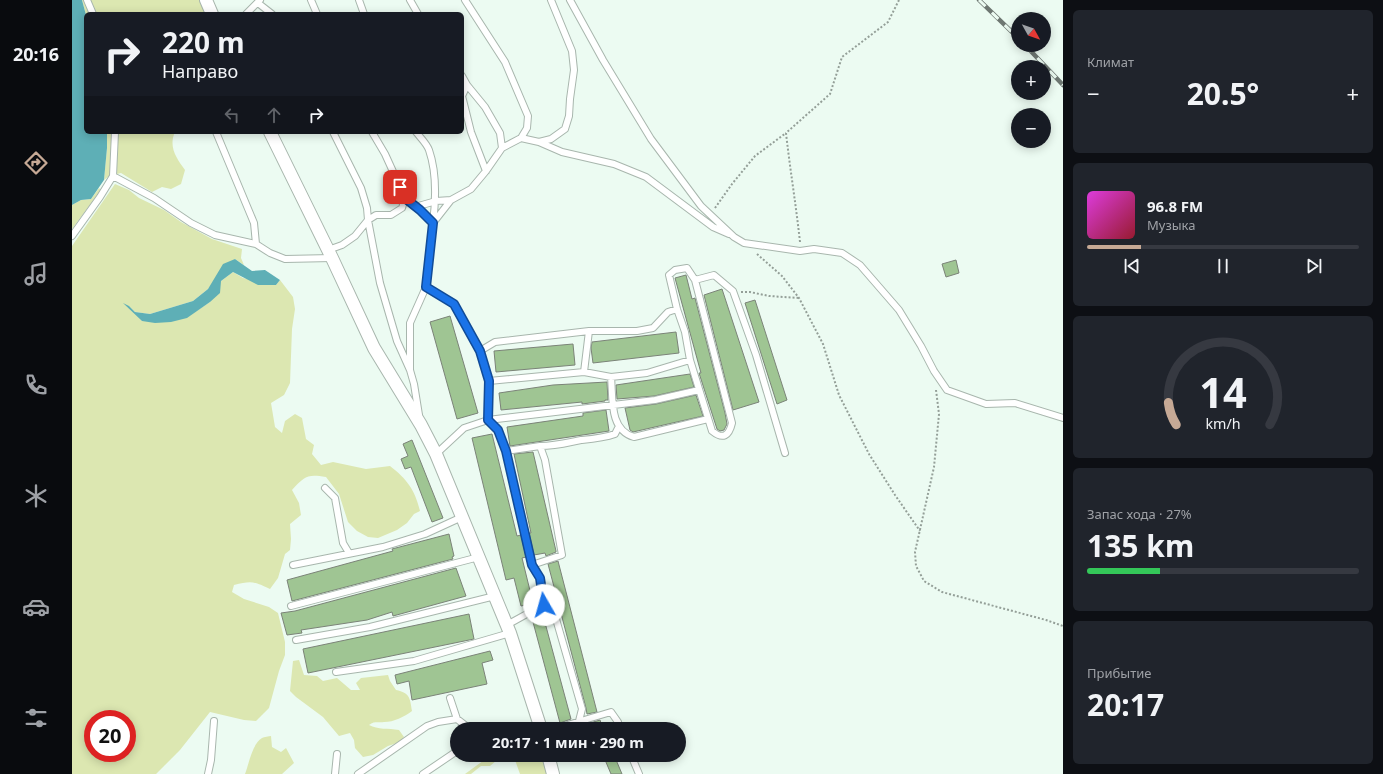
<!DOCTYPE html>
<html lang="ru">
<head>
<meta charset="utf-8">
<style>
  body { margin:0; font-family:"Noto Sans",sans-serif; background:#20242c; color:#f1f3f6; height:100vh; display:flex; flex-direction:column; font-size:15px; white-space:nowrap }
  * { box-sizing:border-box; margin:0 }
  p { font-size:13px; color:#9ea1a6 }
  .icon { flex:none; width:22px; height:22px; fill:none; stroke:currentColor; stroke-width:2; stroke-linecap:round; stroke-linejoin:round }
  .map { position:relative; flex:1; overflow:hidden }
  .panel { display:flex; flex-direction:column; gap:10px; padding:10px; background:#0d0f14; width:320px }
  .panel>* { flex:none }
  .guide { position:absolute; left:12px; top:12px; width:380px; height:122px; border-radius:6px; box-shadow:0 2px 10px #0003; background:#171b24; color:#f1f3f6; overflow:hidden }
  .needle { width:26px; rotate:130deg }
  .fabs { position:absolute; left:939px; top:12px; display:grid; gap:8px }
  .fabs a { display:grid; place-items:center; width:40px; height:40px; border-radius:50%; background:#171b24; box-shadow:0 2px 10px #0003; font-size:20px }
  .speed { position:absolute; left:12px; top:710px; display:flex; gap:8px; font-size:20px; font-weight:700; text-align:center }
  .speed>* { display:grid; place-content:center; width:52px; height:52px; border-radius:50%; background:#171b24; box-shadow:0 2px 10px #0003; line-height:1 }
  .speed .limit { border:6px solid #d22; background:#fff; color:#111 }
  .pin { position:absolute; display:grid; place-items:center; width:34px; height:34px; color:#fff; margin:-17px; border-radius:8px; box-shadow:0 2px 6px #0006 }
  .me { position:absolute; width:44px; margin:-22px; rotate:353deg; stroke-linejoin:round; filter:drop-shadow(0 0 3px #0008) }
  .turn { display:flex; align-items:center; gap:14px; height:84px; padding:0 12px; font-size:18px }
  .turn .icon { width:52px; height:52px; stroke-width:2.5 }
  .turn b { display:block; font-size:28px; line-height:34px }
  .lanes { display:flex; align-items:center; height:38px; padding:0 12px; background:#0003; justify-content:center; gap:20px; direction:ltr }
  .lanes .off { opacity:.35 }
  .big { font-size:30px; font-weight:700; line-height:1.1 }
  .panel .tile { flex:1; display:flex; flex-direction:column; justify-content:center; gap:6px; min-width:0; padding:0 14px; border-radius:6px; background:#20242c }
  .panel .dial { align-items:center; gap:0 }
  .dial svg { height:104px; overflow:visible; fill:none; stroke:#363941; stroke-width:7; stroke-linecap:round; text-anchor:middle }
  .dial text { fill:#f1f3f6; stroke:none }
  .song { display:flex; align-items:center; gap:12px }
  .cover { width:48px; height:48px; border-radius:6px; background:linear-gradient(135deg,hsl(300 70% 55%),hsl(350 70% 35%)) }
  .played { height:4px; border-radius:2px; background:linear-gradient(90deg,#c6a995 20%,#363941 20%) }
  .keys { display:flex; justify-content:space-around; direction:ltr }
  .heat { display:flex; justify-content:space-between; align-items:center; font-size:22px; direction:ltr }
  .charge { height:6px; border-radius:3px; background:linear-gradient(90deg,#34c759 27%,#363941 0) }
  .trip { position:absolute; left:378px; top:722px; width:236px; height:40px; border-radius:20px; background:#171b24; box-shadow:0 2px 10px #0003; font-weight:700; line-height:40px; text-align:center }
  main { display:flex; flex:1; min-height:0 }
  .dock { display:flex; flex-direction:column; width:72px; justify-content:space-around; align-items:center; background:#090b0e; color:#9ea1a6 }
  .dock .icon { width:28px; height:28px }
  .dock .on { color:#c6a995 }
  .dock b { font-size:18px; color:#f1f3f6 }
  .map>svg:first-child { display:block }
</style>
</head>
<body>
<main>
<nav class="dock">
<b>20:16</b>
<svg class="icon on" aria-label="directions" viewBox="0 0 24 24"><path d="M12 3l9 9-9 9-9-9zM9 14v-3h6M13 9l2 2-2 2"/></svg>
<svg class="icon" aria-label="music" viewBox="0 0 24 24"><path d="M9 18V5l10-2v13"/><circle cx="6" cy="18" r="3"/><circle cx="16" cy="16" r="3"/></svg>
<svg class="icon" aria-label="phone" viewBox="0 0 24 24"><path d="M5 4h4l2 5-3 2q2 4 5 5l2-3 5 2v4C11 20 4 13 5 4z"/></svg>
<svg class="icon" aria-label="climate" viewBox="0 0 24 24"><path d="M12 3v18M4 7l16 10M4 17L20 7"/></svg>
<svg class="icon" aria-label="car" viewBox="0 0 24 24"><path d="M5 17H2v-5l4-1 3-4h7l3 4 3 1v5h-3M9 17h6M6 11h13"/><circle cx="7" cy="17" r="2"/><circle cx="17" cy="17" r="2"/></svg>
<svg class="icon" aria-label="filters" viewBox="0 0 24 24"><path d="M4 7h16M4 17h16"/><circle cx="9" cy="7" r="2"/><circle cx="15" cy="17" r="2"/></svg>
</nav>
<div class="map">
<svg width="991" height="774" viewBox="0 0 991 774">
  <rect width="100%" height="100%" fill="#ecfbf2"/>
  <path fill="#dce7b1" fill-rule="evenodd" d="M10 0H129L135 14 14 15Z
    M35 132H103C96 147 105 159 113 170L109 184 99 189 90 187 80 192 49 173 37 176 32 180 35 148Z
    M43 184 57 190 67 198 92 210 109 222 140 239 170 249 169 258 172 265 163 259 136 289 121 301 78 314 63 312 57 306 70 321 126 310 138 302 149 281 161 272 171 278 204 285 208 280 221 297 223 309 220 329 218 383 212 395 199 403 203 427 210 433 213 421 223 414 230 418 234 439 242 445 240 454 249 465 261 462 294 469 318 466C335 479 343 490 348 511L342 514 335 523 325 530 306 538 296 537 285 531 276 522 267 494 254 477C235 474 233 476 220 490L227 503 229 515 218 524 219 539 218 550 213 554 206 578 198 589C182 581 179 581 162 585L160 592 172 599 197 607 206 613 213 642V655L207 671 197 708 184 721 172 720 138 712 108 750 84 774H0V246ZM21 719H55V753H21Z
    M27 188 29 190 0 229V205L9 200 19 199Z
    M227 660 232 675 245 676 251 681 265 678 279 690H288L284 683 289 678 316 675 318 681 324 690C338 693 338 698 340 711 332 717 322 722 312 722 305 723 302 721 297 725 306 730 316 728 327 730L332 737 328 742 316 746 301 755 291 757 283 748 282 740 278 733 267 736 251 717 224 697 218 691 221 661Z
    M199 736 200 747 209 752 214 748 222 763 210 774H173C177 764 180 744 190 738 192 737 197 736 199 736Z
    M419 755H471L476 774H448L443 760 431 755 418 766H409L399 774H393Z"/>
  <path fill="#5eafb6" d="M0 0H10L14 15V132H35V148L32 180 19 199 9 200 0 205Z
    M163 259 180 271 193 270 208 280 204 285H186L161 272 149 281 148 293 138 302 115 318 99 322 83 323 70 321 51 303 57 306 63 312 78 314 121 301 136 289 151 264Z"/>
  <path fill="#9fc593" stroke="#7b8378" d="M884 260 887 273 874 277 870 264Z
    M614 275 620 299 623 298 653 413 655 424 652 430 648 431 645 429 627 373H629L603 278Z
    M650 289 687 402 661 410 632 295Z
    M683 300 715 400 705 404 673 303Z
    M378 316 406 413 385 419 358 322Z
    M604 332 607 353 521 363 519 348 520 342Z
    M501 344 503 365 424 372 422 351Z
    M618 374 622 387 582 396 545 399 544 385Z
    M535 382 536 400H533V401L510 404V402L429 410 427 393 481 385Z
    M624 395 631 416 561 432 558 430 553 408 584 404Z
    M534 410 537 431 438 446 435 427 511 416V413Z
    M420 434 445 536 449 535 454 557 450 558 461 603 449 606 442 578 434 580 400 438Z
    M340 440 371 518 360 522 339 467 333 469 329 459 336 456 331 444Z
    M461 452 484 551V552L474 556 473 553 462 555 457 533H459L442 454Z
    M377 534 382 556 380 557 381 559 220 601 215 580 321 551 320 549Z
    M486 561 525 712 515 714 514 708 476 564Z
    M384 568 394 596 321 616 320 612 295 620 229 630 230 633 215 635 209 613 223 611Z
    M397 614 402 639 236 673 231 649Z
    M472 619 499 719 488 723 461 622Z
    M418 651 421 660 410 663 415 684 340 700 337 681 325 684 323 675Z
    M528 720 531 729H520L518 723Z
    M531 755H542L550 774H539Z"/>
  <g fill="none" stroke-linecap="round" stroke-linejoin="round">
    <defs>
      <path id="service" d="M15 0 21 14
        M239 0 245 14
        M287 0 292 14
        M338 0 346 14
        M498 0 531 60 579 139 629 206 662 237 672 243 728 251 742 249 770 253 788 265 827 310 849 346 862 371 875 390 914 404 943 403 991 418
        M186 3 200 14
        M174 14 188 0
        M390 76 395 85 390 96 399 132 414 171
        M395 85 413 107 428 133 430 148
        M144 132 182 223 184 244
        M261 132 289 188 295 208 296 220 308 283 325 341 338 370
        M300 132 313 154 333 198
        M449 138 467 142 479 139 493 129 497 116 498 99 502 70 500 51 479 0
        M467 142 490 152 542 164 574 177 641 227 657 234
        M41 176 82 198 119 223 143 235 184 244 198 253 213 259 260 258
        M343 207 348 210 361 223C364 199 365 173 357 150 355 144 348 137 344 132
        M0 236 28 197 41 176 43 132
        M256 250 270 245 283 236 296 220 304 215H319L330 208 333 198 343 207 364 201 379 200 399 189 414 171 430 148 449 138 455 128 456 116 433 62 393 0
        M615 268 623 280 660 423C657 436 651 440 640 431L618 360 613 332 605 309 597 275 603 270Z
        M623 280 642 275 661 291 684 355 713 453
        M354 287 382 304 408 351 417 381 416 420 426 430 434 451 460 565
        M408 351 423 342 517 331H565L581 328 596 312 605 309
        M618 360 575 373 539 377C541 398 537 430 562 437L636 419
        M512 372 517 331
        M417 381 512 372 539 377
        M347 415 342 384 338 370V323L354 287 361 223 379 200
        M468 446C484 446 494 443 509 440 520 439 532 438 543 434L547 426
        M434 451 468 446 473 460 490 555 460 565 468 578 471 605 484 619 510 709 507 721
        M364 454 392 428 416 420 583 400 627 390
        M253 488 263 498 271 543 277 553
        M221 565 311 547 353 534 390 517
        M219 606 407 557
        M435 625 471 605
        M224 640 298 627 423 596
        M264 672 342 661 438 633
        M378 698 385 719
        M428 729 468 727
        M482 729 539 712 546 722 548 729
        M559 755 567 774
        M136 774 139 760 142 721
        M263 774 265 754
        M286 774 355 726 366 722 385 719 398 729
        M351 774 385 751"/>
      <path id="minor" d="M134 0 140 14
        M198 132 260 258 302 348 349 425 364 454 438 633 469 729
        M476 755 481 774"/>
    </defs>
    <use href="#service" stroke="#a8b6ad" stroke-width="8"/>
    <use href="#minor" stroke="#a8b6ad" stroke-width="14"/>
    <path stroke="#949f98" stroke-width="2" stroke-dasharray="2 2" stroke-linecap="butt" d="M643 208 660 184 683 156 714 133
      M728 242C724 205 718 169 714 133L758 94 770 57 816 22 827 0
      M685 254 710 276 727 298 751 344 767 395 797 454 823 495 848 531
      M669 292H678L697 296 727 298
      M864 390 867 414 862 467 843 552 844 566 852 581 870 592 974 620 991 626"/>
    <use href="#service" stroke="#fff" stroke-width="6"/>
    <use href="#minor" stroke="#fff" stroke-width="12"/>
    <defs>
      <path id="rail" d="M907 0 946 38
        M953 45 991 85"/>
    </defs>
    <use href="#rail" stroke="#6e7772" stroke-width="4.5"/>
    <use href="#rail" stroke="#ecfbf2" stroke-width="3" stroke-dasharray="9" stroke-linecap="butt"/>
  </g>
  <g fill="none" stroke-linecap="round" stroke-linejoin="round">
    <defs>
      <path id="route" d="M328 187 333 198 348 210 361 223 354 287 382 304 408 351 417 381 416 420 426 430 434 451 460 565 468 578 472 605"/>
    </defs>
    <use href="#route" stroke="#114b97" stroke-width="10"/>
    <use href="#route" stroke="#1a73e8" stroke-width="7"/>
  </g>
</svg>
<div class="fabs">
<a><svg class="needle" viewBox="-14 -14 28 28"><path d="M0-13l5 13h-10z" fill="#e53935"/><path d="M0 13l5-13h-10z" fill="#9ea1a6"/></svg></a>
<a>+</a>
<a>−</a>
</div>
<div class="speed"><div class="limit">20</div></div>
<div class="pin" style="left:328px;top:187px;background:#d93025"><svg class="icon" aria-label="arrive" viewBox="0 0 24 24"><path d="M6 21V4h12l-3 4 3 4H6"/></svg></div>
<svg class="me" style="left:472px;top:605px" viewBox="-20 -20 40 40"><circle r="19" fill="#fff"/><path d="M0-13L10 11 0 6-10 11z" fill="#1a73e8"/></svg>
<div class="trip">20:17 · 1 мин · 290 m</div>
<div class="guide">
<div class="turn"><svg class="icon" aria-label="right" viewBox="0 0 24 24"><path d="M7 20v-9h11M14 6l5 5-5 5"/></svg><div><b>220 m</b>Направо</div></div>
<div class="lanes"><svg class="icon off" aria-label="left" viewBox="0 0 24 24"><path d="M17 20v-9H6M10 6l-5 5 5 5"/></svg><svg class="icon off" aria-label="ahead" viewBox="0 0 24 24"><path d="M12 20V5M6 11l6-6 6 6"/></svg><svg class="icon" aria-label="right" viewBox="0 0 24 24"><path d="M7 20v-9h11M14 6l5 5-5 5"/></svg></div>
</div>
</div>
<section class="panel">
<div class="tile"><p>Климат</p>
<div class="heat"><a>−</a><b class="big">20.5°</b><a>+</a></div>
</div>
<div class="tile">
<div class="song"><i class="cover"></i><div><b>96.8 FM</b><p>Музыка</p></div></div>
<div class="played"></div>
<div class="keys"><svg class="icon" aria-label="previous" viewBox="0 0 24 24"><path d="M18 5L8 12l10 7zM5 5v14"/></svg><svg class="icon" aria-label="pause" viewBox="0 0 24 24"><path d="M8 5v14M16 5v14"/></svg><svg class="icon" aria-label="next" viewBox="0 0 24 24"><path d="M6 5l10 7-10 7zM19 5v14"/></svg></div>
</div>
<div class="tile dial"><svg viewBox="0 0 100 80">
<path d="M14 69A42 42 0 1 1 86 69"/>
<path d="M14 69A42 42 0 0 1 8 52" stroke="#c6a995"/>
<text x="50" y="56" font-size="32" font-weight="700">14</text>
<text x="50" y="72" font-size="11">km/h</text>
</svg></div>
<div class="tile"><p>Запас хода · 27%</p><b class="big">135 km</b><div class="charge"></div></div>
<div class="tile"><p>Прибытие</p><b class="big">20:17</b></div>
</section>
</main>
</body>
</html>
